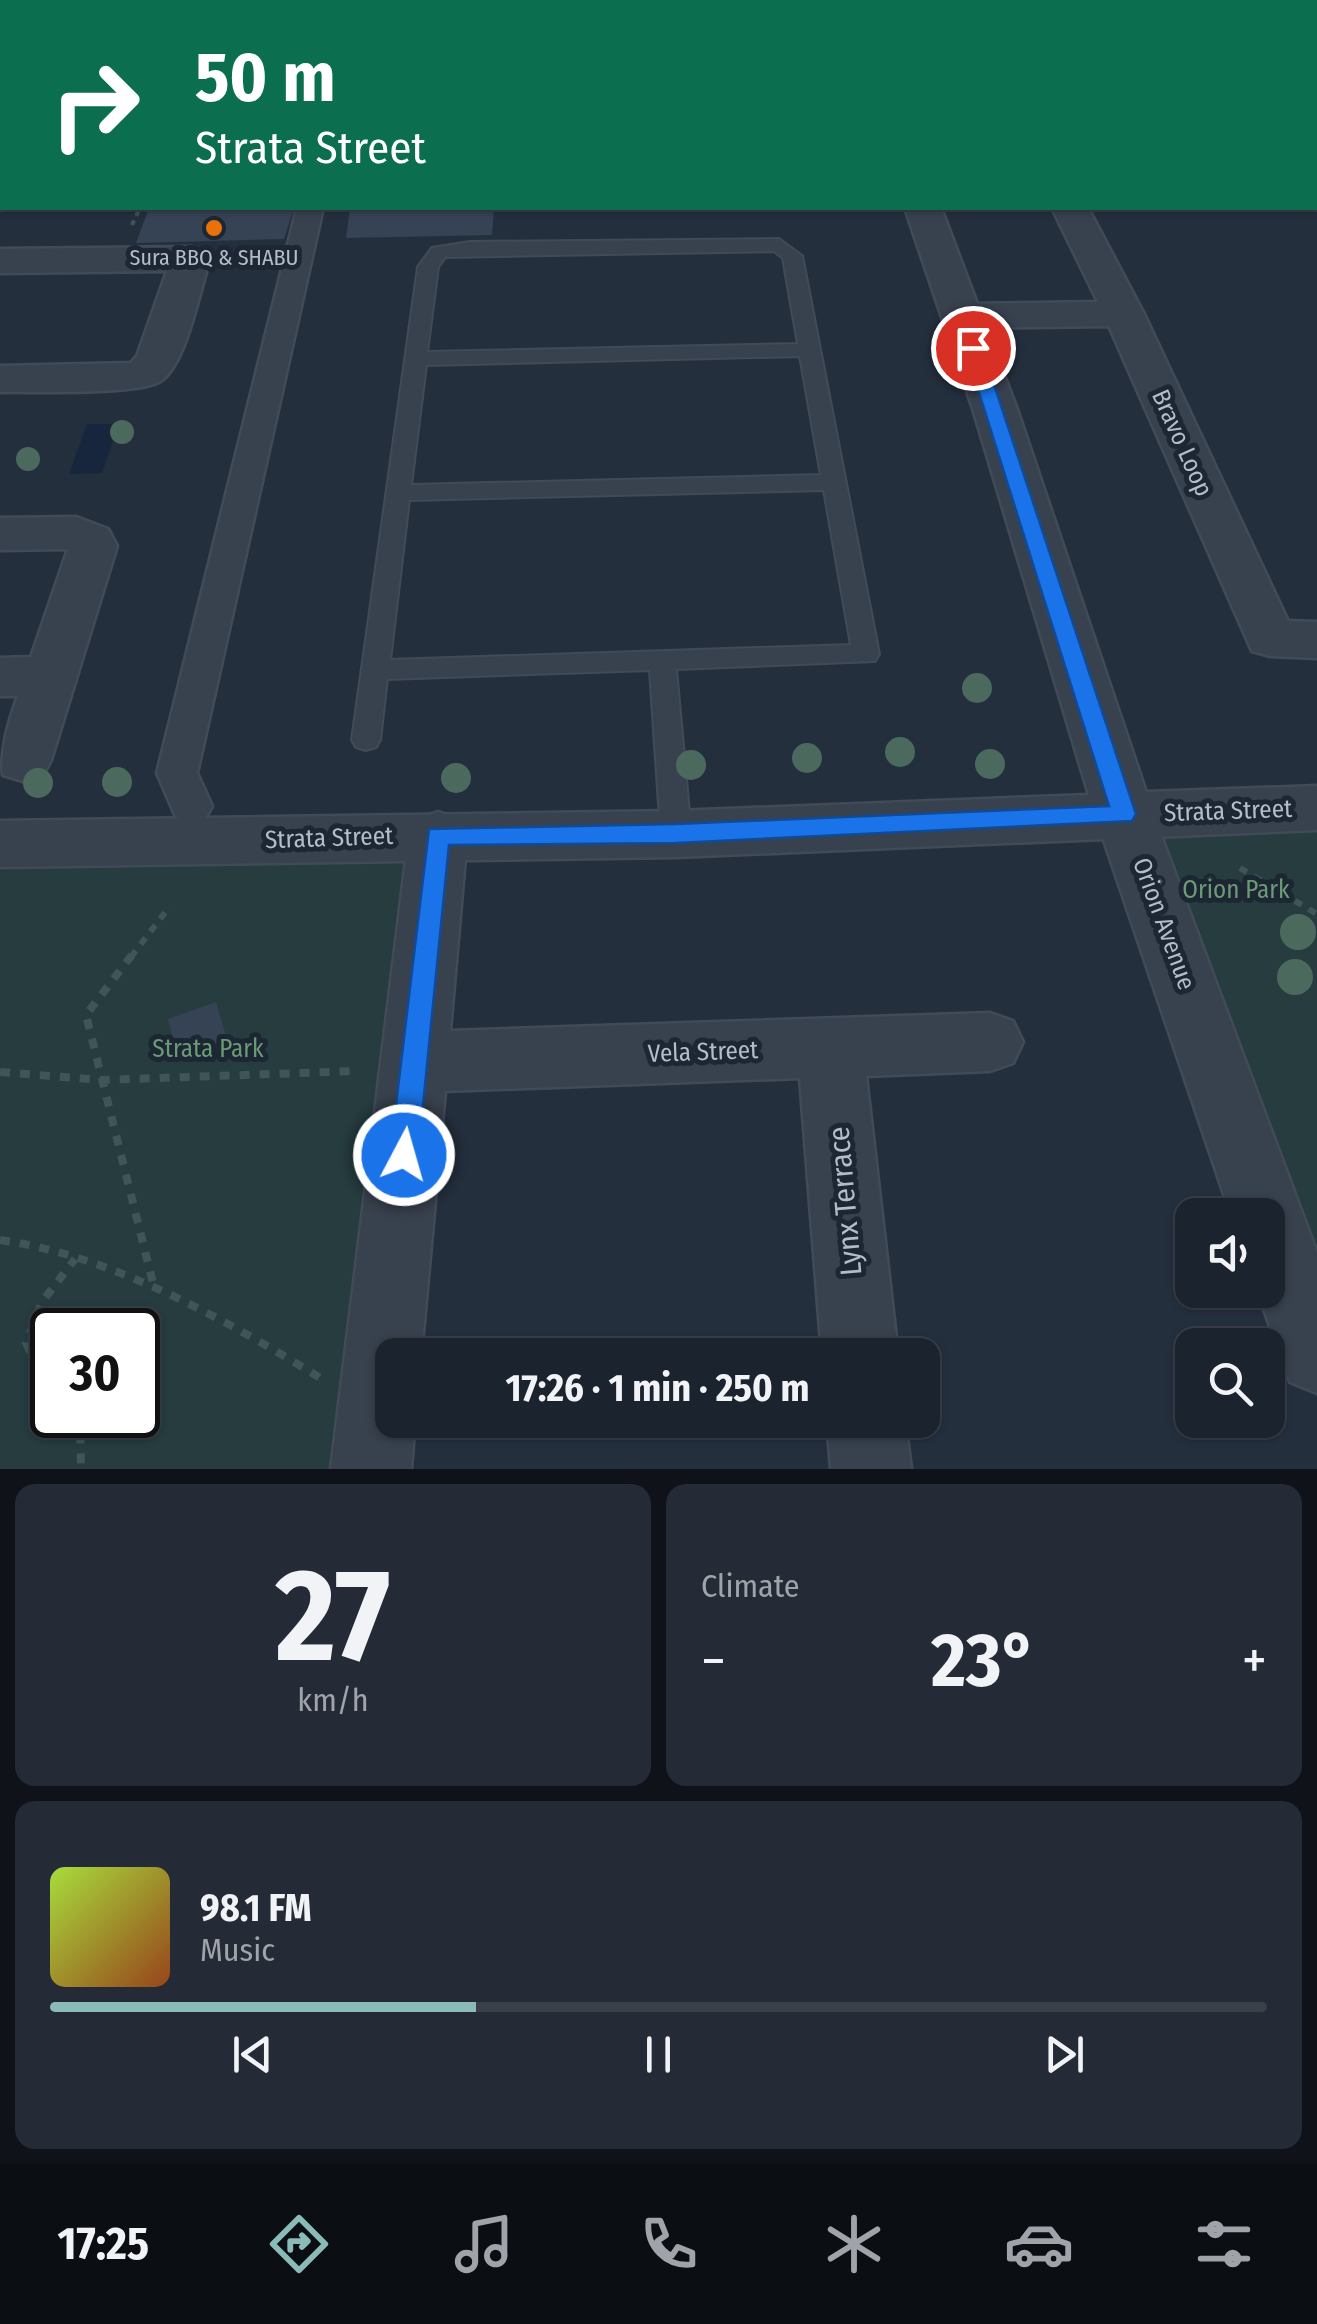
<!DOCTYPE html>
<html lang="en">
<head>
<meta charset="utf-8">
<style>
  body { margin:0; font-family:"Fira Sans Condensed",sans-serif; background:#242b36; color:#f1f3f6; height:100vh; display:flex; flex-direction:column; font-size:38px; white-space:nowrap }
  * { box-sizing:border-box; margin:0 }
  p { font-size:32px; color:#a0a4aa }
  .icon { flex:none; width:55px; height:55px; fill:none; stroke:currentColor; stroke-width:2; stroke-linecap:round; stroke-linejoin:round }
  .map { position:relative; height:1469px; overflow:hidden }
  .panel { display:flex; flex-direction:column; gap:15px; padding:15px; background:#0f1319; flex:1 }
  .panel>* { flex:none }
  .banner { position:absolute; left:0px; top:0px; width:1318px; height:210px; box-shadow:0 2px 8px #0004,0 0 0 2px #39404a; background:#0b6e4f; color:#fff; overflow:hidden }
  .tools { position:absolute; left:1175px; top:1198px; display:grid; gap:20px }
  .tools a { display:grid; place-items:center; width:110px; height:110px; border-radius:20px; background:#1b232e; box-shadow:0 2px 8px #0004,0 0 0 2px #39404a; font-size:50px }
  .speed { position:absolute; left:30px; top:1308px; display:flex; gap:20px; font-size:50px; font-weight:700; text-align:center }
  .speed>* { display:grid; place-content:center; width:130px; height:130px; border-radius:50%; background:#1b232e; box-shadow:0 2px 8px #0004,0 0 0 2px #39404a; line-height:1 }
  .speed .limit { border:5px solid #111; border-radius:15px; background:#fff; color:#111 }
  .pin { position:absolute; display:grid; place-items:center; width:85px; height:85px; color:#fff; margin:-42px; border:5px solid #fff; border-radius:50%; box-shadow:0 2px 10px #0007 }
  .me { position:absolute; width:110px; margin:-55px; rotate:6deg; stroke-linejoin:round; filter:drop-shadow(0 0 8px #0008) }
  .turn { display:flex; align-items:center; gap:35px; height:210px; padding:0 30px; font-size:45px }
  .turn .icon { width:130px; height:130px; stroke-width:2.5 }
  .turn b { display:block; font-size:70px; line-height:85px }
  .big { font-size:75px; font-weight:700; line-height:1.1 }
  .panel .tile { flex:1; display:flex; flex-direction:column; justify-content:center; gap:15px; min-width:0; padding:0 35px; border-radius:20px; background:#242b36 }
  .panel .dial { align-items:center; gap:0 }
  .dial b { font-size:130px; line-height:1 }
  .song { display:flex; align-items:center; gap:30px }
  .cover { width:120px; height:120px; border-radius:15px; background:linear-gradient(135deg,hsl(80 70% 55%),hsl(20 70% 35%)) }
  .played { height:10px; border-radius:5px; background:linear-gradient(90deg,#8bbbb9 35%,#39404a 35%) }
  .keys { display:flex; justify-content:space-around; direction:ltr }
  .heat { display:flex; justify-content:space-between; align-items:center; font-size:55px; direction:ltr }
  .panel .tiles { flex:1; display:grid; gap:15px; grid-template-columns:1fr 1fr }
  .tile:last-child { grid-column:span 2 }
  .trip { position:absolute; left:375px; top:1338px; width:565px; height:100px; border-radius:20px; background:#1b232e; box-shadow:0 2px 8px #0004,0 0 0 2px #39404a; font-weight:700; line-height:100px; text-align:center }
  .dock { display:flex; height:160px; justify-content:space-around; align-items:center; background:#0b0e12; color:#a0a4aa }
  .dock .icon { width:70px; height:70px }
  .dock .on { color:#8bbbb9 }
  .dock b { font-size:45px; color:#f1f3f6 }
  .map>svg:first-child { display:block }
</style>
</head>
<body>
<div class="map">
<svg width="1317" height="1469" viewBox="0 0 1317 1469">
  <rect width="100%" height="100%" fill="#242f3e"/>
  <path fill="#263c3f" fill-rule="evenodd" d="M1317 808V1257L1283 1258 1124 814Z
    M438 835 371 1469H0V844ZM52 1330H138V1415H52Z"/>
  <path fill="#17263c" d="M87 424H119L102 473 69 474Z"/>
  <path fill="#364354" d="M149 208H294L284 239 136 243Z
    M350 208H494L492 235 346 238Z
    M216 1002 227 1039 178 1058 168 1019Z"/>
  <g fill="none" stroke-linecap="round" stroke-linejoin="round">
    <defs>
      <path id="service" d="M1315 103H1317V113H1315Z
        M779 239 802 256 879 654 875 661 676 669 691 834 686 842 676 846 666 842 661 834 650 670 387 679 380 740 376 747 366 750 356 747 352 740 418 267 432 248 470 242ZM774 251 783 258 798 344 427 352 438 267 445 257ZM800 356 821 475 411 485 426 365ZM824 490 851 645 390 660 409 500Z"/>
      <path id="pedestrian" d="M297 208H323L197 773 212 806 206 817 191 822 176 817 157 773Z"/>
      <path id="minor" d="M1315 115H1317V138H1315Z
        M1052 208H1088L1144 314 1288 621 1317 622V658L1270 656 1252 651 1109 326 962 328 948 325 942 316 948 307 962 304 1098 302Z
        M191 247 205 251 210 259C200 289 187 361 162 380 141 396 31 391 0 392V366L131 363 137 356 167 271 0 273V249Z
        M76 517 108 529 117 546 51 760 43 775 23 781 3 775C0 750 9 720 18 696H0V658L31 657 68 549 0 550V518Z
        M1124 791 1144 798 1153 814 1317 1253V1393L1290 1382 1257 1290H1268V1215H1231L1095 814 1104 798Z
        M438 812 459 819 467 835 450 1031 990 1013 1013 1021 1023 1042 1013 1063 990 1071 866 1076 898 1355H822L800 1078 445 1091 421 1355H392V1420H415L411 1469H331L409 835 417 819Z
        M827 1420H905L911 1469H831Z"/>
      <path id="tertiary" d="M835 0H865V2H835Z
        M1315 37H1317V55H1315Z
        M0 63H2V83H0Z
        M905 208H941L1018 412 1146 792 1317 786V830L676 857 0 867V821L676 811 1089 795 974 412Z"/>
    </defs>
    <use href="#service" stroke="#414a57" stroke-width="4"/>
    <use href="#pedestrian" stroke="#414a57" stroke-width="5"/>
    <use href="#minor" stroke="#414a57" stroke-width="5"/>
    <use href="#tertiary" stroke="#414a57" stroke-width="5"/>
    <path stroke="#3f5557" stroke-width="4" stroke-dasharray="5 5" stroke-linecap="butt" d="M0 210 82 208
      M132 225 140 208"/>
    <path stroke="#3f5557" stroke-width="6" stroke-dasharray="8 8" stroke-linecap="butt" d="M1240 868 1317 914
      M131 957 170 906"/>
    <path stroke="#3f5557" stroke-width="8" stroke-dasharray="10 10" stroke-linecap="butt" d="M132 955 86 1015 154 1287
      M0 1072 102 1080 357 1071
      M0 1240C111 1255 228 1321 322 1379
      M52 1385 40 1372 26 1343 42 1302 75 1259
      M75 1415 80 1422 81 1469"/>
    <use href="#service" fill="#38414e" fill-rule="evenodd"/>
    <use href="#pedestrian" fill="#38414e" fill-rule="evenodd"/>
    <use href="#minor" fill="#38414e" fill-rule="evenodd"/>
    <use href="#tertiary" fill="#38414e" fill-rule="evenodd"/>
  </g>
  <g fill="#4b6a5d">
    <circle cx="122" cy="432" r="12"/>
    <circle cx="28" cy="459" r="12"/>
    <circle cx="977" cy="688" r="15"/>
    <circle cx="900" cy="752" r="15"/>
    <circle cx="807" cy="758" r="15"/>
    <circle cx="990" cy="764" r="15"/>
    <circle cx="691" cy="765" r="15"/>
    <circle cx="456" cy="778" r="15"/>
    <circle cx="117" cy="782" r="15"/>
    <circle cx="38" cy="783" r="15"/>
    <circle cx="1298" cy="932" r="18"/>
    <circle cx="1295" cy="977" r="18"/>
  </g>
  <path fill="#1a73e8" stroke="#114b97" stroke-width="2.5" d="M973 343 982 348 1136 814 1132 821 676 843 449 845 418 1155 414 1165 404 1169 394 1165 390 1155 429 829 676 824 1109 806 965 348Z"/>
  <circle fill="#e8710a" stroke="#1d2633" stroke-width="4" cx="214" cy="228" r="10"/>
  <g text-anchor="middle" dominant-baseline="central" stroke-width="10" stroke-linejoin="round" paint-order="stroke">
    <g font-size="22" fill="#b4bcc9" stroke="#1d2633">
      <text x="214" y="257">Sura BBQ &amp; SHABU</text>
    </g>
    <g font-size="25" fill="#b4bcc9" stroke="#1d2633">
      <text transform="translate(1182 443) rotate(66)">Bravo Loop</text>
      <text transform="translate(1228 811) rotate(-2)">Strata Street</text>
      <text transform="translate(329 838) rotate(-2)">Strata Street</text>
      <text transform="translate(1164 924) rotate(70)">Orion Avenue</text>
      <text transform="translate(703 1052) rotate(-2)">Vela Street</text>
    </g>
    <g font-size="25" fill="#6b9a76" stroke="#1d2633">
      <text x="1236" y="890">Orion Park</text>
      <text x="208" y="1049">Strata Park</text>
    </g>
    <g font-size="30" fill="#b4bcc9" stroke="#1d2633">
      <text transform="translate(845 1201) rotate(-95)">Lynx Terrace</text>
    </g>
  </g>
</svg>
<div class="tools">
<a><svg class="icon" aria-label="sound" viewBox="0 0 24 24"><path d="M4 9h4l5-4v14l-5-4H4zM17 9q2 3 0 6"/></svg></a>
<a><svg class="icon" aria-label="search" viewBox="0 0 24 24"><circle cx="10" cy="10" r="6"/><path d="M15 15l6 6"/></svg></a>
</div>
<div class="speed"><div class="limit">30</div></div>
<div class="pin" style="left:973px;top:348px;background:#d93025"><svg class="icon" aria-label="arrive" viewBox="0 0 24 24"><path d="M6 21V4h12l-3 4 3 4H6"/></svg></div>
<svg class="me" style="left:404px;top:1155px" viewBox="-20 -20 40 40"><circle r="17" fill="#1a73e8" stroke="#fff" stroke-width="3"/><path d="M0-11L8 9 0 5-8 9z" fill="#fff"/></svg>
<div class="trip">17:26 · 1 min · 250 m</div>
<div class="banner">
<div class="turn"><svg class="icon" aria-label="right" viewBox="0 0 24 24"><path d="M7 20v-9h11M14 6l5 5-5 5"/></svg><div><b>50 m</b>Strata Street</div></div>
</div>
</div>
<section class="panel">
<div class="tiles">
<div class="tile dial"><b>27</b><p>km/h</p></div>
<div class="tile"><p>Climate</p>
<div class="heat"><a>−</a><b class="big">23°</b><a>+</a></div>
</div>
<div class="tile">
<div class="song"><i class="cover"></i><div><b>98.1 FM</b><p>Music</p></div></div>
<div class="played"></div>
<div class="keys"><svg class="icon" aria-label="previous" viewBox="0 0 24 24"><path d="M18 5L8 12l10 7zM5 5v14"/></svg><svg class="icon" aria-label="pause" viewBox="0 0 24 24"><path d="M8 5v14M16 5v14"/></svg><svg class="icon" aria-label="next" viewBox="0 0 24 24"><path d="M6 5l10 7-10 7zM19 5v14"/></svg></div>
</div>
</div>
</section>
<nav class="dock">
<b>17:25</b>
<svg class="icon on" aria-label="directions" viewBox="0 0 24 24"><path d="M12 3l9 9-9 9-9-9zM9 14v-3h6M13 9l2 2-2 2"/></svg>
<svg class="icon" aria-label="music" viewBox="0 0 24 24"><path d="M9 18V5l10-2v13"/><circle cx="6" cy="18" r="3"/><circle cx="16" cy="16" r="3"/></svg>
<svg class="icon" aria-label="phone" viewBox="0 0 24 24"><path d="M5 4h4l2 5-3 2q2 4 5 5l2-3 5 2v4C11 20 4 13 5 4z"/></svg>
<svg class="icon" aria-label="climate" viewBox="0 0 24 24"><path d="M12 3v18M4 7l16 10M4 17L20 7"/></svg>
<svg class="icon" aria-label="car" viewBox="0 0 24 24"><path d="M5 17H2v-5l4-1 3-4h7l3 4 3 1v5h-3M9 17h6M6 11h13"/><circle cx="7" cy="17" r="2"/><circle cx="17" cy="17" r="2"/></svg>
<svg class="icon" aria-label="filters" viewBox="0 0 24 24"><path d="M4 7h16M4 17h16"/><circle cx="9" cy="7" r="2"/><circle cx="15" cy="17" r="2"/></svg>
</nav>
</body>
</html>
